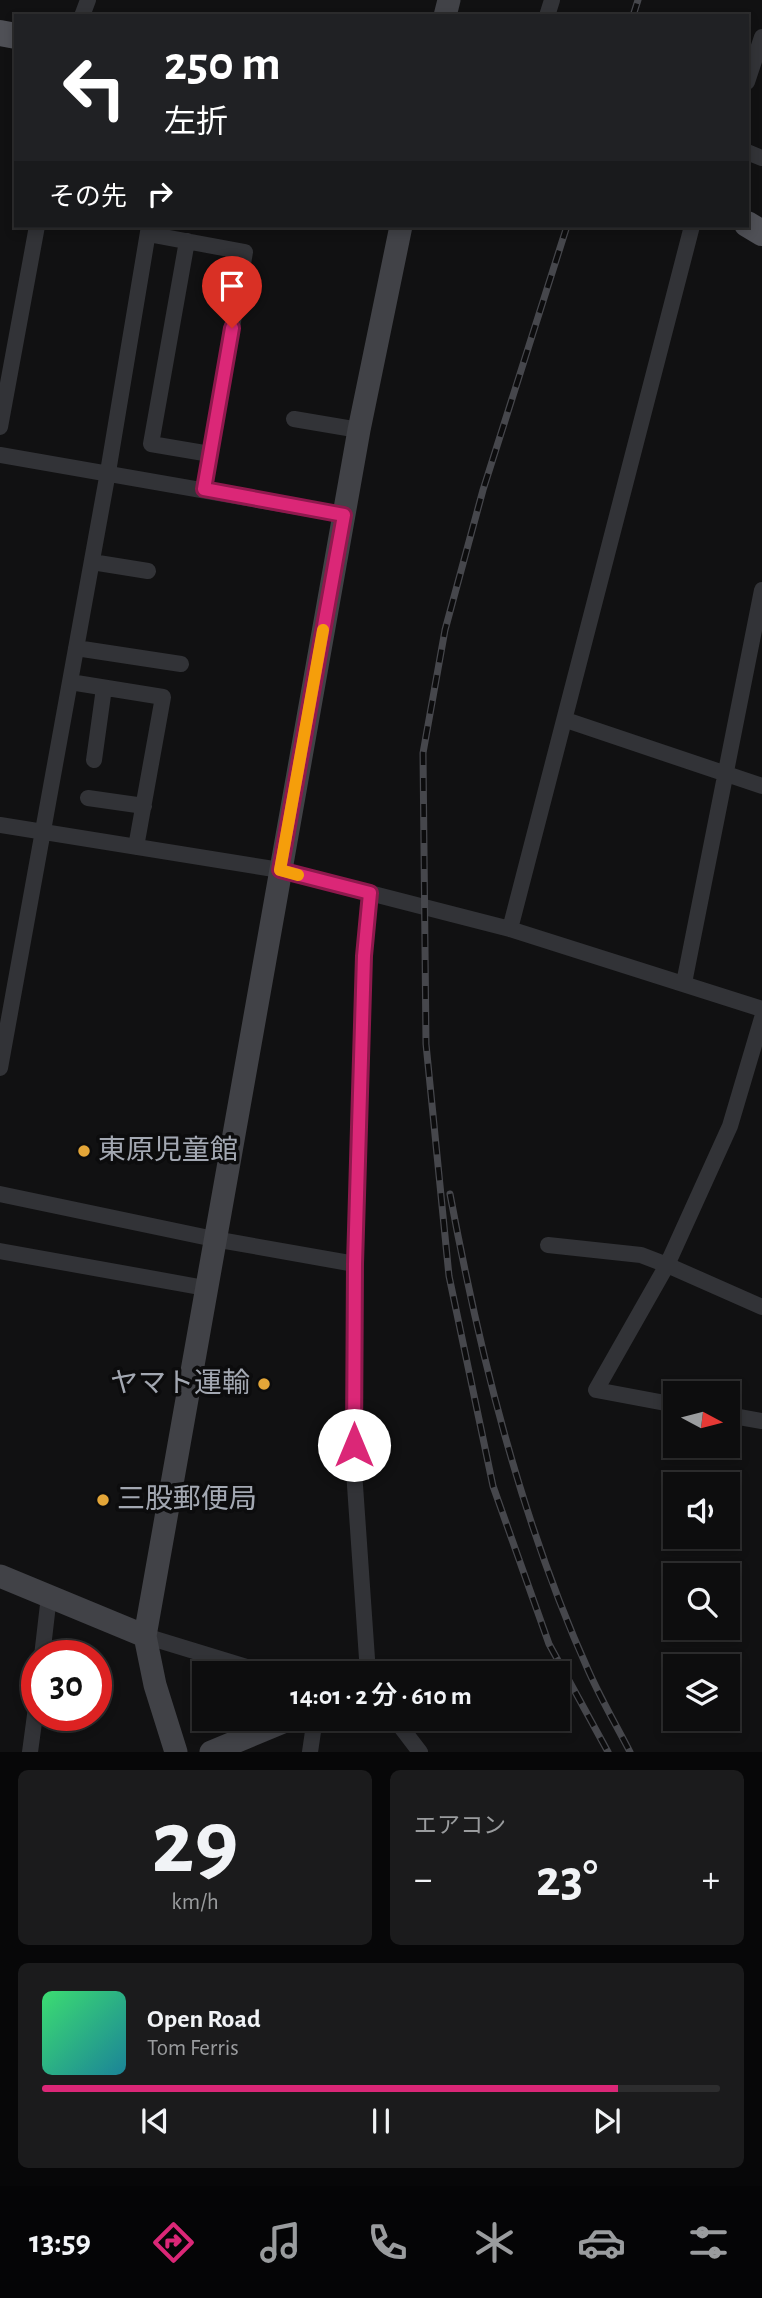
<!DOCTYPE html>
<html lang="ja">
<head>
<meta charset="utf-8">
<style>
  body { margin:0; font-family:"Alegreya Sans","Noto Sans JP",sans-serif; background:#1b1b1c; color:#f1f3f6; height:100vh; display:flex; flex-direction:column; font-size:26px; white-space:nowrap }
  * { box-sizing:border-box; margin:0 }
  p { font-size:23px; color:#9a9c9e }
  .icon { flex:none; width:38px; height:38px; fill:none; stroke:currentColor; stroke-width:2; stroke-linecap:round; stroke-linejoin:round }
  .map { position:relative; height:1752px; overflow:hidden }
  .panel { display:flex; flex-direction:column; gap:18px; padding:18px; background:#070708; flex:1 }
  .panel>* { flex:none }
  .guide { position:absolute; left:14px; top:14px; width:735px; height:214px; border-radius:0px; box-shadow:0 4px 10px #0003,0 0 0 2px #2d2d2e; background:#202124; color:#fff; overflow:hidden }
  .needle { width:46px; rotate:97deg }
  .buttons { position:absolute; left:663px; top:1381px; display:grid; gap:14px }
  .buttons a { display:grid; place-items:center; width:77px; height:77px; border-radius:0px; background:#0d0d0e; box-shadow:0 4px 10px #0003,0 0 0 2px #2d2d2e; font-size:35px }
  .speed { position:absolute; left:21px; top:1640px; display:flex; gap:14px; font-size:35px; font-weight:700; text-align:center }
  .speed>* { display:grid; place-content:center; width:91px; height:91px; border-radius:50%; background:#0d0d0e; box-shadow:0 4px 10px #0003,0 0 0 2px #2d2d2e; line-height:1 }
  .speed .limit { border:10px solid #d22; background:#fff; color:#111 }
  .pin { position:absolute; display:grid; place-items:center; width:60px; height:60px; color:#fff; margin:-72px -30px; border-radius:50% 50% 50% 0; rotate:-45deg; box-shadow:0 0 7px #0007 }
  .pin .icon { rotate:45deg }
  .me { position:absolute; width:77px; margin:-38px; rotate:0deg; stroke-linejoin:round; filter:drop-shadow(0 0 5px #0008) }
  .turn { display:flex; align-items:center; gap:24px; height:147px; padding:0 35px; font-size:32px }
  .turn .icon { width:91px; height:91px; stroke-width:2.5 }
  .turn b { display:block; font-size:49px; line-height:60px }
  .then { display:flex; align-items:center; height:66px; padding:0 35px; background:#0003; gap:14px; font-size:26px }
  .big { font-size:52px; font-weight:600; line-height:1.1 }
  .panel .widget { flex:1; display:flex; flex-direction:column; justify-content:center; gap:10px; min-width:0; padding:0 24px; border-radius:10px; background:#1b1b1c }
  .panel .dial { align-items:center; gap:0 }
  .dial b { font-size:91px; line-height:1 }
  .song { display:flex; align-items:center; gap:21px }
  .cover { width:84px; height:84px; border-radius:10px; background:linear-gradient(135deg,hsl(140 70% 55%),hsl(190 70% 35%)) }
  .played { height:7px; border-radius:4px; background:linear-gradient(90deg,#db2777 85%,#2d2d2e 85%) }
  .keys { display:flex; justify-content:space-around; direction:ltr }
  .heat { display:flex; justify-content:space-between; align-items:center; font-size:38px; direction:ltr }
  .panel .tiles { flex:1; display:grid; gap:18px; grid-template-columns:1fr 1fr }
  .widget:last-child { grid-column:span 2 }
  .trip { position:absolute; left:192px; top:1661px; width:378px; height:70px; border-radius:0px; background:#0d0d0e; box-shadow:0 4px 10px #0003,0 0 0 2px #2d2d2e; font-weight:600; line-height:70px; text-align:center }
  .tab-bar { display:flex; height:112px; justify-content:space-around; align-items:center; background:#050506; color:#9a9c9e }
  .tab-bar .icon { width:49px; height:49px }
  .tab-bar .active { color:#db2777 }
  .tab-bar b { font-size:32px; color:#f1f3f6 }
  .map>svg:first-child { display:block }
</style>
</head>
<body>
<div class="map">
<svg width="762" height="1752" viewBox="0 0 762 1752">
  <rect width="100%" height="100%" fill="#111112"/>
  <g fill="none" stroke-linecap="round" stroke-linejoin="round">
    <path stroke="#323337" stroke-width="16" d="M82 16 88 0
      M547 16 552 0
      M747 82 762 37
      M747 152 762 158
      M148 234 245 252 204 490
      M187 241 151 444 210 454
      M294 419 359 430
      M0 427 37 226
      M0 455 344 515
      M92 562 148 571
      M76 648 181 664
      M70 682 163 697 136 847
      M566 720 762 786
      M94 760 104 688
      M88 798 144 806
      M0 825 280 870 510 929 762 1009
      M510 929 692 226
      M684 983 762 590
      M762 1018 730 1126 667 1265 762 1307
      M0 1068 108 472 149 226
      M0 1194 214 1239 355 1264
      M548 1245 641 1255 667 1265 596 1390 676 1405
      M0 1251 205 1288
      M728 1415 762 1421
      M145 1636 266 1673
      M42 1656 49 1596
      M368 1673 354 1471 355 1264 364 956 370 893
      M394 1718 420 1752
      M30 1752 37 1700
      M310 1752 315 1718"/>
    <path stroke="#414247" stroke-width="23" d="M445 16 449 0
      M0 1576 145 1636
      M419 1673 426 1671
      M176 1752 155 1685 145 1636 359 430 401 226
      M211 1752 293 1718"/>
    <path stroke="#4f5056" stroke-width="26" d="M0 33 16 36
      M747 224 762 233"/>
    <defs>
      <path id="rail" d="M633 16 638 0
        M567 226 483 490 445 630 423 753 426 1044 449 1276 493 1486 549 1644 608 1752
        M450 1194C480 1355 521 1521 589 1672 601 1699 616 1725 630 1752"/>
    </defs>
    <use href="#rail" stroke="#46474c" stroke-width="7"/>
    <use href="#rail" stroke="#0c0c0d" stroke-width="4.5" stroke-dasharray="13" stroke-linecap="butt"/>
  </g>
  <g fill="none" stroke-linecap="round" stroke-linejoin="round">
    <defs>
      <path id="route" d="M232 328 204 489 344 515 280 870 370 893 364 956 355 1264 354 1445"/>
    </defs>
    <use href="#route" stroke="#8e194d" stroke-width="18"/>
    <use href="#route" stroke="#db2777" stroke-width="12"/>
    <path stroke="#f59e0b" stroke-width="12" d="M298 875 280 870 323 630"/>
  </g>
  <g fill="#e4a638" stroke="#0c0c0d" stroke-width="2.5">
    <circle cx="84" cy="1151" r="7"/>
    <circle cx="264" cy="1384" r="7"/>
    <circle cx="103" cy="1500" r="7"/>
  </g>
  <g text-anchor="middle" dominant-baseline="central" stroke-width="7" stroke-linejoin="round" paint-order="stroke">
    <g font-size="28" fill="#a3a8b2" stroke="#0c0c0d" text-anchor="start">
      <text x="98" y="1151">東原児童館</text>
      <text x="250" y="1384" text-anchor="end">ヤマト運輸</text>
      <text x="117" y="1500">三股郵便局</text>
    </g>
  </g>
</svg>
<div class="buttons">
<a><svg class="needle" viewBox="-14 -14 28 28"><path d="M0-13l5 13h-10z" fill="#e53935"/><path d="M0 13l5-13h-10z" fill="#9a9c9e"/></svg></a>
<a><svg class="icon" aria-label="sound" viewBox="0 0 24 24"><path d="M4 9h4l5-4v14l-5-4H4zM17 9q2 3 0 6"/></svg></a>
<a><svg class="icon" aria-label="search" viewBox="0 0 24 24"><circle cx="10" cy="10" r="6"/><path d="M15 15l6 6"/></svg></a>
<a><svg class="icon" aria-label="layers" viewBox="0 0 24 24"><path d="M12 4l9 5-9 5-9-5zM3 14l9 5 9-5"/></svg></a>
</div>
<div class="speed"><div class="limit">30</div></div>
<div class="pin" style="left:232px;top:328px;background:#d93025"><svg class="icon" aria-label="arrive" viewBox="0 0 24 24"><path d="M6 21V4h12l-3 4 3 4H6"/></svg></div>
<svg class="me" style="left:354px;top:1445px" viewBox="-20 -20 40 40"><circle r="19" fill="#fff"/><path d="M0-13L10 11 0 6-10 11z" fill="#db2777"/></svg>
<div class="trip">14:01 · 2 分 · 610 m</div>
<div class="guide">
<div class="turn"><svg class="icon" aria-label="left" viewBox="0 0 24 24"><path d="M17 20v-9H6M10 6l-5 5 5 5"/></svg><div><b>250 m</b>左折</div></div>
<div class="then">その先<svg class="icon" aria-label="right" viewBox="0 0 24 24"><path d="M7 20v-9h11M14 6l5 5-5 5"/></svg></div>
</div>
</div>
<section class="panel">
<div class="tiles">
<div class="widget dial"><b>29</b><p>km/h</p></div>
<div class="widget"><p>エアコン</p>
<div class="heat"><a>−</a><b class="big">23°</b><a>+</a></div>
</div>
<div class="widget">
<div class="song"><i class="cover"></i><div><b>Open Road</b><p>Tom Ferris</p></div></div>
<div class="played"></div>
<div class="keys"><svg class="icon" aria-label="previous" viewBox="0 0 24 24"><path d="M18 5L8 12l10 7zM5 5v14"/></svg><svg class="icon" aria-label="pause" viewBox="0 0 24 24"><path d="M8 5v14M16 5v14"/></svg><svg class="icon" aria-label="next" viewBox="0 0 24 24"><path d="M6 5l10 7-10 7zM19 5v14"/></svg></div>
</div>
</div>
</section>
<nav class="tab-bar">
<b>13:59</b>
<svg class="icon active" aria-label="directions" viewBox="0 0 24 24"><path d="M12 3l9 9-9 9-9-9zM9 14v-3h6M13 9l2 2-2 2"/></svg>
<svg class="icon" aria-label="music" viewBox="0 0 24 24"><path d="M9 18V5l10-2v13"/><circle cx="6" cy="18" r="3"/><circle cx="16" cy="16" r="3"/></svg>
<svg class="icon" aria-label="phone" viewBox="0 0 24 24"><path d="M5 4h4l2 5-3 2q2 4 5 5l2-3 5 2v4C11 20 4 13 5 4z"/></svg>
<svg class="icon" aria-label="climate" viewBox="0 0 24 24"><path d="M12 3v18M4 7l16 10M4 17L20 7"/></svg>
<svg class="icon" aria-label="car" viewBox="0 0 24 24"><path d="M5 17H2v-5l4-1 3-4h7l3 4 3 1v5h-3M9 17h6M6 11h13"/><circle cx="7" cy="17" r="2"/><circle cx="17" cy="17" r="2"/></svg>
<svg class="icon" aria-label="filters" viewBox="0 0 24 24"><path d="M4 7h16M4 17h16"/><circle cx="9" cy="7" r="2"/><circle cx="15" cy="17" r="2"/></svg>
</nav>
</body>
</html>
